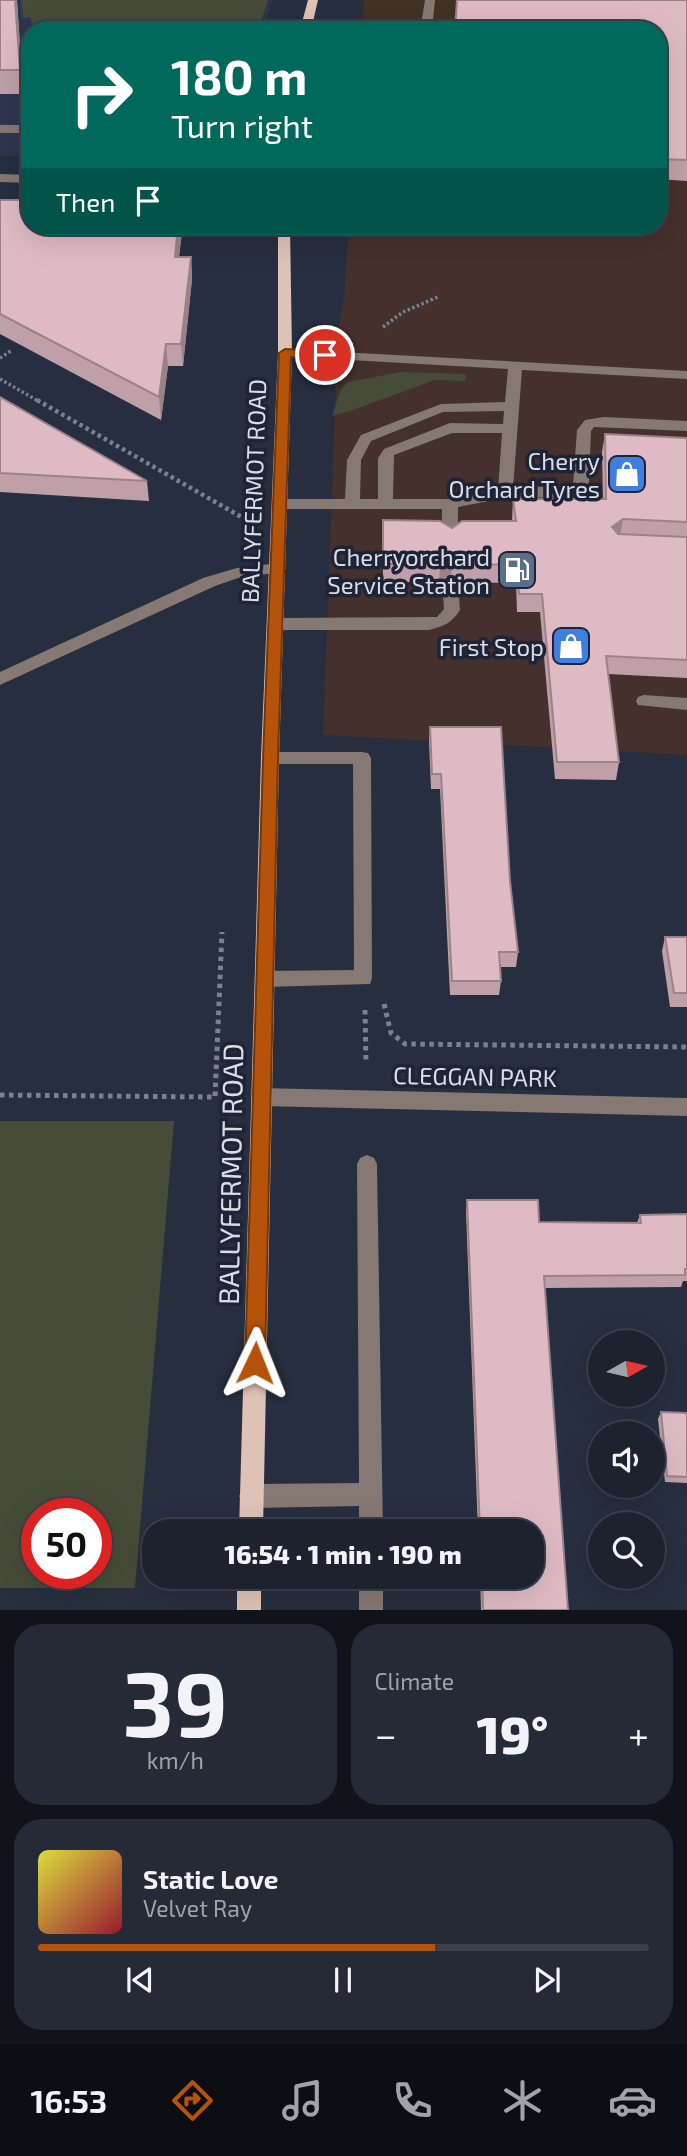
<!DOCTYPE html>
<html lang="en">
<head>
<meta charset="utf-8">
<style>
  body { margin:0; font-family:"Exo 2",sans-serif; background:#252a37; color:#f1f3f6; height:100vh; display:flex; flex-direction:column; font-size:26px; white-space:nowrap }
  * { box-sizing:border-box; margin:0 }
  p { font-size:23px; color:#a0a4aa }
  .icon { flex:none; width:38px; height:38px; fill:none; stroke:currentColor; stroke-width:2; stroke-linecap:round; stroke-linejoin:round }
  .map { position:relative; height:1610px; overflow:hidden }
  .panel { display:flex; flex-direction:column; gap:14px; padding:14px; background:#10131a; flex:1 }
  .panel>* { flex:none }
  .banner { position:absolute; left:21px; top:21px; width:646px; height:214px; border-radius:28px; box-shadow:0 7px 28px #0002,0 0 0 2px #3b3f4b; background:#00695c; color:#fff; overflow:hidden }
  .needle { width:46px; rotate:82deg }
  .controls { position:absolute; left:588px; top:1330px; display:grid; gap:14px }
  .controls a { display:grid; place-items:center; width:77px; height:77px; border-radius:50%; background:#1d222f; box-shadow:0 7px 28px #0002,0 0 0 2px #3b3f4b; font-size:35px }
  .speed { position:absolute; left:21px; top:1498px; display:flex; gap:14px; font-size:35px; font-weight:700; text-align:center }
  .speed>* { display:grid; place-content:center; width:91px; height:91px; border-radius:50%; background:#1d222f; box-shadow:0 7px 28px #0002,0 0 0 2px #3b3f4b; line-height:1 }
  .speed .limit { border:10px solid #d22; background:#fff; color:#111 }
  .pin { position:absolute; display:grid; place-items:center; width:60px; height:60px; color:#fff; margin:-30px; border:4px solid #fff; border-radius:50%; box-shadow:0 2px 7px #0007 }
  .me { position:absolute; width:77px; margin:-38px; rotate:2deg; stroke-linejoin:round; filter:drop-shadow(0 0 5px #0008) }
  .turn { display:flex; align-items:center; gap:24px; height:147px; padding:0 35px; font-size:32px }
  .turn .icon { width:91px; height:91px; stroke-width:2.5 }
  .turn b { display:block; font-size:49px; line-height:60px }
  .then { display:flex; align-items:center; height:66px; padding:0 35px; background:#0003; gap:14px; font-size:26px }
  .big { font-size:52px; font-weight:800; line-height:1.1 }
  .panel .tile { flex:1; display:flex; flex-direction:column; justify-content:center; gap:10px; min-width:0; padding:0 24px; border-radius:28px; background:#252a37 }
  .panel .dial { align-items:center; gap:0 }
  .dial b { font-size:91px; line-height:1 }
  .song { display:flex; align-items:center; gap:21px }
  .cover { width:84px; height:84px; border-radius:10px; background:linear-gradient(135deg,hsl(60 70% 55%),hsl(350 70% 35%)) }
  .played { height:7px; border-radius:4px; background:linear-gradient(90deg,#b45309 65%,#3b3f4b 65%) }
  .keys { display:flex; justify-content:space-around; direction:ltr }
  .heat { display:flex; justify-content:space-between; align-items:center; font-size:38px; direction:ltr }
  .panel .tiles { flex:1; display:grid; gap:14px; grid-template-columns:1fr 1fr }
  .tile:last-child { grid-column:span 2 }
  .trip { position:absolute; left:142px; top:1519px; width:402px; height:70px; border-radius:28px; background:#1d222f; box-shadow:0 7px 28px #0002,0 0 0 2px #3b3f4b; font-weight:800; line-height:70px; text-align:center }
  .menu { display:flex; height:112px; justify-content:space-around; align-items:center; background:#0c0e13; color:#a0a4aa }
  .menu .icon { width:49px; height:49px }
  .menu .on { color:#b45309 }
  .menu b { font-size:32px; color:#f1f3f6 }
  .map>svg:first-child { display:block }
</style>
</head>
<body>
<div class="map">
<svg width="687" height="1610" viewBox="0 0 687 1610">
  <rect width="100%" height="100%" fill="#272e3f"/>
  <path fill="#44302d" d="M658 105 687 106V755L323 735 338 329 344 297 349 226H658Z"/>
  <path fill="#403325" d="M364 0H687L658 30H362Z"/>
  <path fill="#2d364e" d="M0 0H272L263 30H30V155L0 156Z"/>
  <path fill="#464c38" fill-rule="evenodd" d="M21 0H268L258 30H32L31 17 23 18Z
    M401 372 466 374 465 381 435 380 353 410 332 416 341 389 348 382Z
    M0 1121H174L135 1588H0ZM37 1514H96V1573H37Z"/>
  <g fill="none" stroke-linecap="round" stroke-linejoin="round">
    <path stroke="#7b8190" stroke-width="3.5" stroke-dasharray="2.5 2.5" stroke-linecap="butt" d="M383 327 403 312 438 297
      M0 358 12 350
      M0 379 40 402"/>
    <path stroke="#7b8190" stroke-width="4.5" stroke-dasharray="3.5 3.5" stroke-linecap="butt" d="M37 400 245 519"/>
    <path stroke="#7b8190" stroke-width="5" stroke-dasharray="4.5 4.5" stroke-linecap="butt" d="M384 1004 391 1033 405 1044 687 1047
      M365 1010 366 1064
      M0 1095 215 1097 222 932"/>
    <path fill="#867872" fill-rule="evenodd" d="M425 0H435L432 30H420Z
      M0 125H30V133H0Z
      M0 174 30 175V183L0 182Z
      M285 349 687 371V379L522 370 513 488 573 485 577 430 585 420 604 417 687 421V431L594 427 591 431 589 482 584 491 570 497 505 498 458 507V539L450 544 442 539V509H281L273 504 281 499H345L347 460 361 435 441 404 505 402 508 369 280 356V350ZM504 411 503 424 450 423 384 449 378 458V499H360L361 460 371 441 443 412ZM452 433H502L498 490 450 499H393L394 455Z
      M278 563 286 568 283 572 238 578 215 586 0 685V672L203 578 237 568Z
      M450 577 458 582 460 610C452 623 444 626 429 630H276L268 624 276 618 437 617 444 609 442 582Z
      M644 695 687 698V710L638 705 636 701 638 697Z
      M270 752H362L368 753 371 758 372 978 370 984 265 987 258 985 256 979 258 973 265 971 354 970 353 764H270L264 763 261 758 264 753Z
      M261 1088 687 1098V1116L261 1106 254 1103 251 1097 254 1091Z
      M367 1155 374 1158 377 1164 383 1531H359V1506L251 1508 243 1504 239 1496 243 1488 251 1484 359 1483 357 1164 360 1158Z
      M359 1577H383V1610H359Z"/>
    <path fill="#dfc2b6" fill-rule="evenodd" d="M308 0H318L311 30H300Z
      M278 226H290L292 353 279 758 263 1531H239L261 758 278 353Z
      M237 1577H261V1610H237Z"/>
  </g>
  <path fill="#bfa0a9" d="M0 0H17L23 94H0Z
    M687 0V181L658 179V30Z
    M0 200 30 226H181L182 232 179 257H191L192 279 183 366H168L161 420 0 334Z
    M0 397 147 481 149 501 0 492Z
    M605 434 687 438V678L608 674 619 762 616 780 555 779 540 612H517L516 583 461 582 451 575 439 582H383V520L452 528 512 521 513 499H603L602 452Z
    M430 727 510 881 518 952 516 967H500L501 981 499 995H450L440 789H431L429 742Z
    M665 937H687V1007H670L662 951Z
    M467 1200 539 1222 637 1223 640 1215 687 1214V1281H683L681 1287 545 1288 568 1610H481L480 1577H532V1531H478L466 1212Z
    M661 1412 687 1413V1483L665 1482 658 1419Z"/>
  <path fill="#9b8289" d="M15 0H17L23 94 20 70Z
    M178 226H181L182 232 176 279 175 257Z
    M191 257 192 279 183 366 181 344Z
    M166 344 168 366 161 420 159 397Z
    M623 519 620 537 612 527Z
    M453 557 451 575 439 582 440 564Z"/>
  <path fill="#debac4" stroke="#9b8289" stroke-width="2" d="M0 0H15L20 70H0Z
    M457 0H687V160L658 159V30H455Z
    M0 200H30V226H178L175 257H191L181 344H166L159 397 0 314Z
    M0 397 147 481 0 473Z
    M605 434 687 438V522L623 519 612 527 618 534 687 537V660L606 656 619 762H557L542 594H519L517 565 462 564 453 557 440 564H383V520L440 521 452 528 462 521H516L513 499H606Z
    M430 727H501L510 881 518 952H499L501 981H452L441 774H432Z
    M665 937H687V993H674Z
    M467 1200H538L539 1222 641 1223 640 1215 687 1214V1269H685V1275L544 1276 568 1610H483L482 1577H532V1531H480Z
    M661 1412 687 1413V1477L667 1476Z"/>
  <path fill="#b45309" stroke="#753606" stroke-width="2" d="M285 349 325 351 331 355 325 359 291 357 278 758 265 1363 262 1370 255 1373 248 1370 245 1363 263 758 279 353Z"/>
  <defs>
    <symbol id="shop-square" viewBox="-11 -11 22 22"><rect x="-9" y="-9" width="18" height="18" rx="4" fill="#3f7fe0" stroke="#1e2435"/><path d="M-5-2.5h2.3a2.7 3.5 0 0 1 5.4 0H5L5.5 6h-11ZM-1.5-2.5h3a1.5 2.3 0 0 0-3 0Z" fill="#fff"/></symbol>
    <symbol id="fuel-square" viewBox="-11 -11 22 22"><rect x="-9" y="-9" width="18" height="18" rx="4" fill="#5c6f8a" stroke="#1e2435"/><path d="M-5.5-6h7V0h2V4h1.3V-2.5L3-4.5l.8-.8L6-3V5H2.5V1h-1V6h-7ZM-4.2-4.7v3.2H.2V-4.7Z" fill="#fff"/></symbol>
  </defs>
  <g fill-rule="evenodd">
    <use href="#shop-square" x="605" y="452" width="44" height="44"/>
    <use href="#fuel-square" x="495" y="548" width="44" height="44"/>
    <use href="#shop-square" x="549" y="624" width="44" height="44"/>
  </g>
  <g text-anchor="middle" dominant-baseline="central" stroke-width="7" stroke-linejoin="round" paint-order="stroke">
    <g font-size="24" fill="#d8dde9" stroke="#1e2435" text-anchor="end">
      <text x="600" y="460">Cherry<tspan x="600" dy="28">Orchard Tyres</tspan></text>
      <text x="490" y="556">Cherryorchard<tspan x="490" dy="28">Service Station</tspan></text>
      <text x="544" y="646">First Stop</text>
    </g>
    <g font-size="24" fill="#d8dde9" stroke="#1e2435">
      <text transform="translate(253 491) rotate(-88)">BALLYFERMOT ROAD</text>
      <text transform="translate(475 1076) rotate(1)">CLEGGAN PARK</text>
    </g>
    <g font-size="28" fill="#d8dde9" stroke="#1e2435">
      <text transform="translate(230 1174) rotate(-89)">BALLYFERMOT ROAD</text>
    </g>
  </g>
</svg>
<div class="controls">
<a><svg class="needle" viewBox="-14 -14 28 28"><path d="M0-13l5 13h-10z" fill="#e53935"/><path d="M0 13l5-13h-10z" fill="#a0a4aa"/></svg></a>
<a><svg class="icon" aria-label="sound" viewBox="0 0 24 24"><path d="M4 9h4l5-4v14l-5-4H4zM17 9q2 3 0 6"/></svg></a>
<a><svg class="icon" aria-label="search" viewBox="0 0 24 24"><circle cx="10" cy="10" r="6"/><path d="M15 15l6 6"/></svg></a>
</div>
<div class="speed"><div class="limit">50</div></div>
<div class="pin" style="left:325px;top:355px;background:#d93025"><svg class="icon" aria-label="arrive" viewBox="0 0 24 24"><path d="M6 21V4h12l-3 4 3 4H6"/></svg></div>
<svg class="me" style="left:255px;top:1363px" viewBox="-20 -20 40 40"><path d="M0-17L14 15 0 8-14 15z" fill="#b45309" stroke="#fff" stroke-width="4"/></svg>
<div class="trip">16:54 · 1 min · 190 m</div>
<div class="banner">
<div class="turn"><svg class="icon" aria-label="right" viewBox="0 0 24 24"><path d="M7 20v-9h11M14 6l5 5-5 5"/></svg><div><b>180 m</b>Turn right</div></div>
<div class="then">Then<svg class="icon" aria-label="arrive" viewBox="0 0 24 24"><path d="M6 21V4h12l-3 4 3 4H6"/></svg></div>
</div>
</div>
<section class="panel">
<div class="tiles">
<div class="tile dial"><b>39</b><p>km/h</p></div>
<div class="tile"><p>Climate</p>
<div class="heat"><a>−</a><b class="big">19°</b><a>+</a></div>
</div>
<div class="tile">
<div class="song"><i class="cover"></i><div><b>Static Love</b><p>Velvet Ray</p></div></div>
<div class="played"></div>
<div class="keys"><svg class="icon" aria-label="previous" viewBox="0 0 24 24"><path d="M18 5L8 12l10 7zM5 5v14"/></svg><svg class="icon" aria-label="pause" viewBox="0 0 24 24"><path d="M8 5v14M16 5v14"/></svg><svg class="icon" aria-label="next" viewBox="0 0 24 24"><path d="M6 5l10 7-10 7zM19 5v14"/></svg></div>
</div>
</div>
</section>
<nav class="menu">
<b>16:53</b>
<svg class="icon on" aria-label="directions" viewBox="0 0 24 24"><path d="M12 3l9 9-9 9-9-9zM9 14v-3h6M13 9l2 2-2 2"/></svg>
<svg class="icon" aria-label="music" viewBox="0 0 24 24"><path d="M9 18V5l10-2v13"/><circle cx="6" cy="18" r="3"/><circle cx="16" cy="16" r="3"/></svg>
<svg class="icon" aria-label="phone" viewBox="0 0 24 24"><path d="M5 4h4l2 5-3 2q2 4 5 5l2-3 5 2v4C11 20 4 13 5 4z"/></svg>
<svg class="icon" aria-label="climate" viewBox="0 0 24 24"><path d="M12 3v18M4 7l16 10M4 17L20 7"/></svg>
<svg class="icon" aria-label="car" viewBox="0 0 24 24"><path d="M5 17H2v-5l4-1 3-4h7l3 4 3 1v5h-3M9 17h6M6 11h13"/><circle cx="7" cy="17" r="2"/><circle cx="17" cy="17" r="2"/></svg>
</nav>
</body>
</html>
